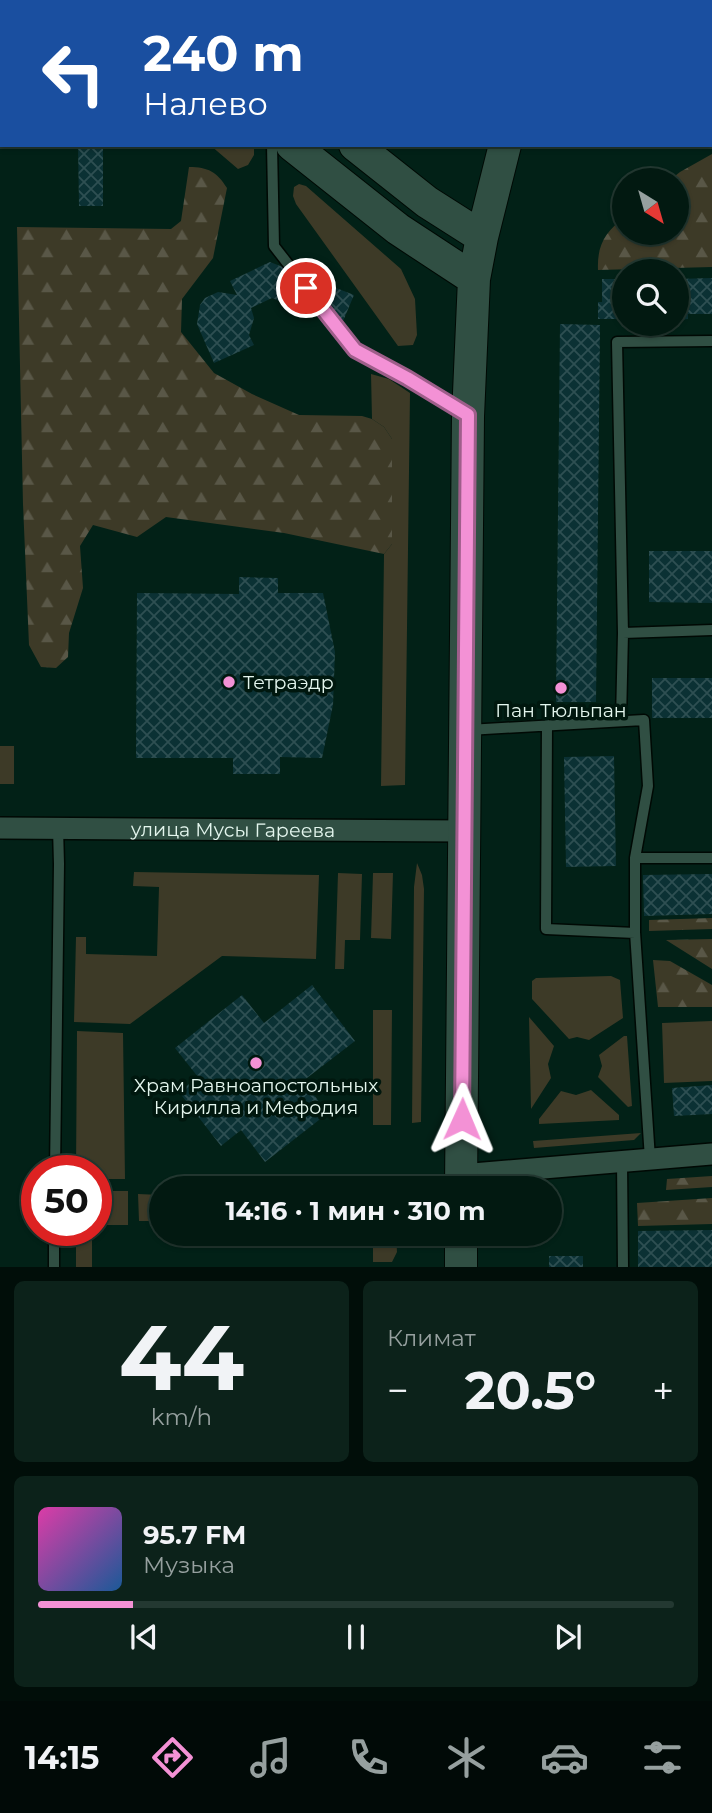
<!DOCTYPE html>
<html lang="ru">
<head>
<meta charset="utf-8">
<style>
  body { margin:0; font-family:Montserrat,sans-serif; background:#0c221a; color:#f1f3f6; height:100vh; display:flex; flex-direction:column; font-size:26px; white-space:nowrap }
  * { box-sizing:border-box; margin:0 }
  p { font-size:23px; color:#96a09f }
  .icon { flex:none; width:38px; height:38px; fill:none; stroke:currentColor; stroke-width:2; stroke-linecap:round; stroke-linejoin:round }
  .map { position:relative; height:1267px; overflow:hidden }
  .side { display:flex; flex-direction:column; gap:14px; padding:14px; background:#010e09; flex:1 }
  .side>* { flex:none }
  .top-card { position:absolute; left:0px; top:0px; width:712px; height:147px; box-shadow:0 2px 5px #0004,0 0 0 2px #233831; background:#1a4fa0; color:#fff; overflow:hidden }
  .needle { width:46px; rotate:143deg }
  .fabs { position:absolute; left:612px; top:168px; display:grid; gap:14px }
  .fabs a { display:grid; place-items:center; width:77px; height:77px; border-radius:50%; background:#021911; box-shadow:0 2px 5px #0004,0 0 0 2px #233831; font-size:35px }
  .speed { position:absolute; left:21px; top:1155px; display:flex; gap:14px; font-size:35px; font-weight:700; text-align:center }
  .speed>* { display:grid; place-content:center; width:91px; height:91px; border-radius:50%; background:#021911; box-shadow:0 2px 5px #0004,0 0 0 2px #233831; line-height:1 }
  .speed .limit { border:10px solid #d22; background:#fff; color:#111 }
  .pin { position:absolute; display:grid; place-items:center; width:60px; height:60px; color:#fff; margin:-30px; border:4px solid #fff; border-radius:50%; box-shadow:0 2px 7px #0007 }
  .me { position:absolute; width:77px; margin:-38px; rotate:1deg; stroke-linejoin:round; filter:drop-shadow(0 0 5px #0008) }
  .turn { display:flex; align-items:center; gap:24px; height:147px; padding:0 28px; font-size:32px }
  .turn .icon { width:91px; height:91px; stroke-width:2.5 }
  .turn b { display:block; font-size:49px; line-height:60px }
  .big { font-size:52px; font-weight:700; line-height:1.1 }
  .side .card { flex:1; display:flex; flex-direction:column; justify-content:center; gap:10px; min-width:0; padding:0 24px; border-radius:10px; background:#0c221a }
  .side .dial { align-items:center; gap:0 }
  .dial b { font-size:91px; line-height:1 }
  .song { display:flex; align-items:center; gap:21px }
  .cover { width:84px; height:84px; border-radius:10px; background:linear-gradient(135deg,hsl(320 70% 55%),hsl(210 70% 35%)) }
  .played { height:7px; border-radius:4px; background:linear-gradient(90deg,#f391d5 15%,#233831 15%) }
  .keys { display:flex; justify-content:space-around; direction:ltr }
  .heat { display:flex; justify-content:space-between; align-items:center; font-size:38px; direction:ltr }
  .side .tiles { flex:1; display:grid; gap:14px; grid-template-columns:1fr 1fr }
  .card:last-child { grid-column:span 2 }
  .trip { position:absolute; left:149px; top:1176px; width:413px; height:70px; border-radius:35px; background:#021911; box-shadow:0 2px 5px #0004,0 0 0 2px #233831; font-weight:700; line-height:70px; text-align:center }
  .tab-bar { display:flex; height:112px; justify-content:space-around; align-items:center; background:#010a07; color:#96a09f }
  .tab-bar .icon { width:49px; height:49px }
  .tab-bar .selected { color:#f391d5 }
  .tab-bar b { font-size:32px; color:#f1f3f6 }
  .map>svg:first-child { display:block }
</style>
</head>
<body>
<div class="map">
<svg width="712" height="1267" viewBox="0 0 712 1267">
  <defs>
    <pattern id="forest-firs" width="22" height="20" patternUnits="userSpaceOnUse" patternTransform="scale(1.75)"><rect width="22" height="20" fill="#3d3a27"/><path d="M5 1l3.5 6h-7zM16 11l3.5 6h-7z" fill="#595747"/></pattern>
    <pattern id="building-cross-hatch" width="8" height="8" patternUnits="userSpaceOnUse" patternTransform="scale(1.75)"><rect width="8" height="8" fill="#0b3134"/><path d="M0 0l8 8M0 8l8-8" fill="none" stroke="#2e4f52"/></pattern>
  </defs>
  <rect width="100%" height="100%" fill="#022117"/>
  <path fill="#3d3a27" d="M210 145H254V155L248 165 238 169Z
    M299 184 306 186 401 269 415 299 417 335 413 345 398 346 296 204 293 196 294 187Z
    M371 374 389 379 410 393 405 785 381 786 384 554 392 544V439L384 427 372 419Z
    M0 746H14V784H0Z
    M417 863 422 875 424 889 421 1122 412 1123 414 887Z
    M134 872 319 875 316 959 222 956 130 1024 74 1022 76 937H86V954L157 956 159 887 133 886Z
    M338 873 362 874 360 940H345L344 969H335Z
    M373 873H393L391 939 371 938Z
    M611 976 620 980 623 1018 589 1040 577 1037 569 1039 532 999V981L536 978Z
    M373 1010H392L391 1125H373Z
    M529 1017 554 1046 548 1064 551 1078 531 1109Z
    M712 1021V1081L664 1083 662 1023Z
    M77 1031 123 1033 125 1179H96V1171H76Z
    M624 1036H627L632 1106 628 1107 598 1077 602 1066 599 1055Z
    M591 1090 619 1115V1120L539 1124V1119L561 1091 576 1095Z
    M641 1133 634 1140 534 1148 533 1141Z
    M96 1191H128V1225H96Z
    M138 1194 161 1195V1221H139Z
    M76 1230H92V1267H76Z
    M373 1234H396L397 1252 392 1262H373Z"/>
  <path fill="url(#forest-firs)" d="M712 154V267L598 270C597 245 605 232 625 217V233H677V180H670L680 172Z
    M189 167C208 167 217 172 227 188L213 258 182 299 181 332 214 373 252 394 299 415 362 416 372 419 384 427 392 439V544L384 554 284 533 166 517 137 537 93 525 80 546 83 588 69 633 68 657 56 668 41 667 29 645 23 504 17 227 171 229 181 221Z
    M712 918V929L649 931V920Z
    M712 939V969L666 940Z
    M653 960 670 961 712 985V1007H658Z
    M712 1176V1187L666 1190 667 1179Z
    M712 1198V1224L638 1226 637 1203Z"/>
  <path fill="url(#building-cross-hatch)" d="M78 145H103V206H79Z
    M270 262 354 295 341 326 272 298 251 308 254 318 249 335 254 345 214 363 197 324 200 305 205 298 218 292 237 295 230 281Z
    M712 278V314H688V319L677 320V279Z
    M602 279H625V319H598V302H602Z
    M560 324 600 325 596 702H556Z
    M649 551H712V603L649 602Z
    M239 577 278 578V593H323L335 652 333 705 322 758 280 757V774H233V758H136L137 593 239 594Z
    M652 678H712V718H652Z
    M614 756 616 866 566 867 564 757Z
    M712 874V914L644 916 643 875Z
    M312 985 355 1041 303 1081 328 1113 265 1162 241 1130 221 1146 179 1092 198 1077 175 1048 242 995 264 1023Z
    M712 1085V1114L674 1116 672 1088Z
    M712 1230V1267H638V1231Z
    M549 1256H583V1267H549Z"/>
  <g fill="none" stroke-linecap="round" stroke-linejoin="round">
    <defs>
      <path id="lane" d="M272 145 274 246 355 350 407 378 463 412
        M623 633 712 630
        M621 720 623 633 617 342 712 341
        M547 725 546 929 635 933
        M468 730 644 720 648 786 635 858V932L650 1159
        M635 858H712
        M622 1162 623 1267
        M55 1171 59 864 58 828
        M54 1267V1230"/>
      <g id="street">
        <path id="s1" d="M0 828 464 831"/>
        <path d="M461 1175 712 1154"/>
      </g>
      <path id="secondary" d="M117 0 119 2
        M177 0 179 2
        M545 2 546 0
        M292 145 398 229 474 279
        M355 145 427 202 482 237
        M461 1188 468 416 474 279 482 237 505 145
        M461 1234V1267"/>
    </defs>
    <use href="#lane" stroke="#000904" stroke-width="13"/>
    <use href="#street" stroke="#000904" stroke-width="24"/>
    <use href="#secondary" stroke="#000904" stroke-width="34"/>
    <use href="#lane" stroke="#304f43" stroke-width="10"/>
    <use href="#street" stroke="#304f43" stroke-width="21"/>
    <use href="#secondary" stroke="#304f43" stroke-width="32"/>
  </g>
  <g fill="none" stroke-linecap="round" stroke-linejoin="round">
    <defs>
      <path id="route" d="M306 288 355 350 407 378 468 415 462 1119"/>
    </defs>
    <use href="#route" stroke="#9e5e8a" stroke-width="18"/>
    <use href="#route" stroke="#f391d5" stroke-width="12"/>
  </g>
  <g fill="#f391d5" stroke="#00170e" stroke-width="2.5">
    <circle cx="229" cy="682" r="7"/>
    <circle cx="561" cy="688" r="7"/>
    <circle cx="256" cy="1063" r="7"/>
  </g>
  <g text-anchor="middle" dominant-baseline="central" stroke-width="7" stroke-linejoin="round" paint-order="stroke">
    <g font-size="19" fill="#e4f6ee" stroke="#00170e">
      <text x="243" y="682" text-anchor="start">Тетраэдр</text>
      <text x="561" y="710">Пан Тюльпан</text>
      <text x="256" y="1085">Храм Равноапостольных<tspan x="256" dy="22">Кирилла и Мефодия</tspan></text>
    </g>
    <g font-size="19" fill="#e4f6ee" stroke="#00170e">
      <text stroke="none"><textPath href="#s1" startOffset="233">улица Мусы Гареева</textPath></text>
    </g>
  </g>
</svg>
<div class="fabs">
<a><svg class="needle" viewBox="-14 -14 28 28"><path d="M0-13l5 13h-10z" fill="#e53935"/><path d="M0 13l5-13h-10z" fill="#96a09f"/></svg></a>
<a><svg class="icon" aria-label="search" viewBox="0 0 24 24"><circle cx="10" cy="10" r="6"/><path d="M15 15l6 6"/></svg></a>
</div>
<div class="speed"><div class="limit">50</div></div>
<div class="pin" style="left:306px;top:288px;background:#d93025"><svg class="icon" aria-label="arrive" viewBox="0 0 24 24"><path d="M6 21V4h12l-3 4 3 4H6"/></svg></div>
<svg class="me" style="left:462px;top:1119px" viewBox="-20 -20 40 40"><path d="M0-17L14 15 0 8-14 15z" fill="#f391d5" stroke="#fff" stroke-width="4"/></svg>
<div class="trip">14:16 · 1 мин · 310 m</div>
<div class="top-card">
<div class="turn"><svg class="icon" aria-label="left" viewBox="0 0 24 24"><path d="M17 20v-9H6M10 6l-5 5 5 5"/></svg><div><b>240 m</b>Налево</div></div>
</div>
</div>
<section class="side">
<div class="tiles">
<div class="card dial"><b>44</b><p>km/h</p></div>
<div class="card"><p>Климат</p>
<div class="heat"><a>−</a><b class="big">20.5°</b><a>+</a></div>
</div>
<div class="card">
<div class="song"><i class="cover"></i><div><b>95.7 FM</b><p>Музыка</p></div></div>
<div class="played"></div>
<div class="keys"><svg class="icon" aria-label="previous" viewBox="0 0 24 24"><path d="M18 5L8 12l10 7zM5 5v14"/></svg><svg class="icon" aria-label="pause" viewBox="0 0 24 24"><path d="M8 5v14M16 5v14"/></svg><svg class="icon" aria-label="next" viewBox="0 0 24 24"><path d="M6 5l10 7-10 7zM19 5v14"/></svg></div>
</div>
</div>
</section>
<nav class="tab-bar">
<b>14:15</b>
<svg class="icon selected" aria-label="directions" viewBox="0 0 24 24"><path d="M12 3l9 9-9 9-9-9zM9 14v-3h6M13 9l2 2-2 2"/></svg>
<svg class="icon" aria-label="music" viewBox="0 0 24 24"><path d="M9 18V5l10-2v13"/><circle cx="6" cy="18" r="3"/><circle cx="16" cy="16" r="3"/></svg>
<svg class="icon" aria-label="phone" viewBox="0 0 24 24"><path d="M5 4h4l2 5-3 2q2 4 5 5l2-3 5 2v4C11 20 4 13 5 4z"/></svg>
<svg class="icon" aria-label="climate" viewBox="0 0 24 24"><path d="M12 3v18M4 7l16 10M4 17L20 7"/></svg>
<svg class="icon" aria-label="car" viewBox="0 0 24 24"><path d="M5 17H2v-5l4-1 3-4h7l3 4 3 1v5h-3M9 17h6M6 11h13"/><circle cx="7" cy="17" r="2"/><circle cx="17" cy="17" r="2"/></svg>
<svg class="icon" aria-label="filters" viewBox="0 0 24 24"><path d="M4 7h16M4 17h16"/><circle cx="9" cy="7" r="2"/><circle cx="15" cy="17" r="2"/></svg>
</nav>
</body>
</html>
